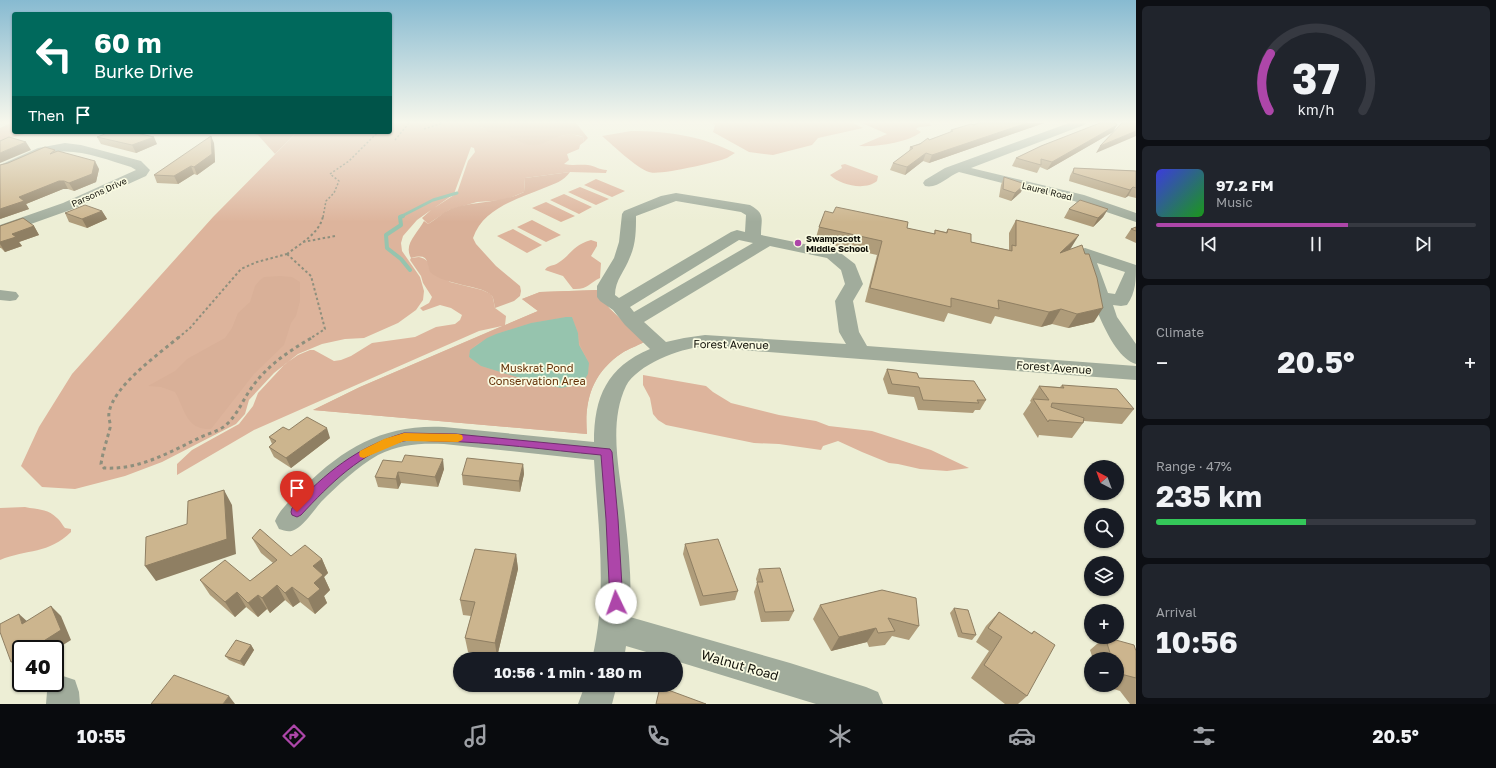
<!DOCTYPE html>
<html lang="en">
<head>
<meta charset="utf-8">
<style>
  body { margin:0; font-family:"Golos Text",sans-serif; background:#20242c; color:#f1f3f6; height:100vh; display:flex; flex-direction:column; font-size:15px; white-space:nowrap }
  * { box-sizing:border-box; margin:0 }
  p { font-size:13px; color:#9ea1a6 }
  .icon { flex:none; width:22px; height:22px; fill:none; stroke:currentColor; stroke-width:2; stroke-linecap:round; stroke-linejoin:round }
  .map { position:relative; flex:1; overflow:hidden }
  .drawer { display:flex; flex-direction:column; gap:6px; padding:6px; background:#0d0f14; width:360px }
  .drawer>* { flex:none }
  .banner { position:absolute; left:12px; top:12px; width:380px; height:122px; border-radius:4px; box-shadow:0 1px 3px #0004; background:#00695c; color:#fff; overflow:hidden }
  .needle { width:26px; rotate:319deg }
  .tools { position:absolute; left:1084px; top:460px; display:grid; gap:8px }
  .tools a { display:grid; place-items:center; width:40px; height:40px; border-radius:50%; background:#171b24; box-shadow:0 1px 3px #0004; font-size:20px }
  .speed { position:absolute; left:12px; top:640px; display:flex; gap:8px; font-size:20px; font-weight:700; text-align:center }
  .speed>* { display:grid; place-content:center; width:52px; height:52px; border-radius:50%; background:#171b24; box-shadow:0 1px 3px #0004; line-height:1 }
  .speed .limit { border:2px solid #111; border-radius:6px; background:#fff; color:#111 }
  .pin { position:absolute; display:grid; place-items:center; width:34px; height:34px; color:#fff; margin:-41px -17px; border-radius:50% 50% 50% 0; rotate:-45deg; box-shadow:0 0 4px #0007 }
  .pin .icon { rotate:45deg }
  .me { position:absolute; width:44px; margin:-22px; rotate:357deg; stroke-linejoin:round; filter:drop-shadow(0 0 3px #0008) }
  .turn { display:flex; align-items:center; gap:14px; height:84px; padding:0 16px; font-size:18px }
  .turn .icon { width:52px; height:52px; stroke-width:2.5 }
  .turn b { display:block; font-size:28px; line-height:34px }
  .then { display:flex; align-items:center; height:38px; padding:0 16px; background:#0003; gap:8px; font-size:15px }
  .big { font-size:30px; font-weight:700; line-height:1.1 }
  .drawer .tile { flex:1; display:flex; flex-direction:column; justify-content:center; gap:6px; min-width:0; padding:0 14px; border-radius:6px; background:#20242c }
  .drawer .dial { align-items:center; gap:0 }
  .dial svg { height:104px; overflow:visible; fill:none; stroke:#363941; stroke-width:7; stroke-linecap:round; text-anchor:middle }
  .dial text { fill:#f1f3f6; stroke:none }
  .song { display:flex; align-items:center; gap:12px }
  .cover { width:48px; height:48px; border-radius:6px; background:linear-gradient(135deg,hsl(240 70% 55%),hsl(120 70% 35%)) }
  .played { height:4px; border-radius:2px; background:linear-gradient(90deg,#ad46a9 60%,#363941 60%) }
  .keys { display:flex; justify-content:space-around; direction:ltr }
  .heat { display:flex; justify-content:space-between; align-items:center; font-size:22px; direction:ltr }
  .charge { height:6px; border-radius:3px; background:linear-gradient(90deg,#34c759 47%,#363941 0) }
  .trip { position:absolute; left:453px; top:652px; width:230px; height:40px; border-radius:20px; background:#171b24; box-shadow:0 1px 3px #0004; font-weight:700; line-height:40px; text-align:center }
  .dock { display:flex; height:64px; justify-content:space-around; align-items:center; background:#090b0e; color:#9ea1a6 }
  .dock .icon { width:28px; height:28px }
  .dock .selected { color:#ad46a9 }
  .dock b { font-size:18px; color:#f1f3f6 }
  main { display:flex; flex:1; min-height:0 }
  .map>svg:first-child { display:block }
</style>
</head>
<body>
<main>
<div class="map">
<svg width="1136" height="704" viewBox="0 0 1136 704">
  <rect width="100%" height="100%" fill="#edeed5"/>
  <path fill="#ddb49c" fill-rule="evenodd" d="M390 123H478L477 126 486 129 491 133H505L549 140 554 137 571 134 583 137 584 142 580 145 579 149 567 154 569 160 564 164C572 166 580 164 588 165 596 166 599 170 607 170L606 173 570 172 525 178 524 192 505 200 477 202 449 210 428 224 422 218 431 210 417 220 403 236 401 243 402 251 420 277 424 291 423 300 416 310 398 323 364 338 345 339 322 344 298 354 274 373 249 400 245 414 236 424 162 462 125 476 75 489 42 487 21 466 39 427 72 374 213 217 297 132H390ZM471 147 474 148 475 152 468 161 457 193 434 208 454 194Z
    M713 123H853L863 128 818 138 812 145 773 155 749 152 713 132 715 125Z
    M862 123H929L931 126 919 127 916 129 921 132C907 143 876 147 859 146L887 134Z
    M631 131C668 131 702 136 735 153 733 154 730 156 727 158 717 162 658 176 649 172 635 167 614 146 602 136Z
    M845 164 878 176 877 181C865 191 840 185 830 175L842 168 841 165Z
    M596 179 625 191 612 197 584 185Z
    M580 187 609 199 596 205 568 192Z
    M564 194 592 207 579 214 550 200Z
    M546 202 575 216 561 222 532 208Z
    M532 220 561 235 546 242 517 227Z
    M513 229 542 245 527 253 497 236Z
    M591 240 597 242V246L591 256 601 263 600 278C589 283 588 290 573 289L563 276 545 270C547 265 554 266 558 263 572 254 573 245 591 240Z
    M419 257C426 259 429 261 429 268L450 282 482 290 491 294 493 298 495 308 506 316 505 325 538 311 522 299 540 292 598 290 609 308 644 342C637 346 628 349 622 353 592 373 584 401 587 434L313 410 360 387 502 326 479 331 254 430 177 475V464L192 450 239 424 253 406 258 393 285 364 298 355 310 350H314L334 361 341 360 351 356 372 343 415 337 436 327 455 324 460 320 462 315 451 308 440 305 423 311 420 308 429 303 432 297 423 283 421 276 410 260 411 258Z
    M643 375 706 386 713 392 731 403 779 415 816 421 829 426 872 431 931 450 969 468 947 471 920 469 898 464 889 463 862 452 838 441 823 446 821 450 779 444 754 443 666 425 658 420 653 414 650 398 643 385Z
    M25 507C38 510 47 508 57 518 61 521 62 525 65 528L71 529V532C49 554 27 549 0 560V508Z"/>
  <path fill="#d9b098" fill-rule="evenodd" d="M11 123H14V132H32L0 141V128Z
    M478 123H576L588 138 584 142 583 137C558 128 549 147 530 145 524 144 517 140 511 138 506 130 499 135 491 133 485 131 486 127 477 127Z
    M246 132H297L275 154 258 135Z
    M570 172C564 181 554 184 544 188 518 199 483 208 473 238L476 244 496 266 520 286 521 291 520 296 514 301 495 308C494 304 494 299 492 296 484 285 445 286 430 272 426 261 429 253 411 258 403 244 418 233 424 221L428 224C437 219 445 210 454 208 477 201 502 203 524 192L525 178Z
    M280 276 292 277 300 282V301L296 316 291 323 284 345 254 374 211 429C207 429 202 429 198 427 185 422 182 403 175 392L161 387 148 386 175 371 187 359 225 338 232 328 238 313 250 302 255 286 260 280 264 277Z
    M598 290 609 308 644 342C637 346 628 349 622 353 592 373 584 401 587 434L313 410 360 387 538 311 522 299 540 292ZM566 317H572L578 333 580 345 589 363 588 374 582 384 561 388 536 383 481 366 469 357 470 350 477 344 496 334 531 323Z"/>
  <path fill="#96c4ae" d="M566 317H572L578 333 579 345 589 363 588 374 582 384 561 388 536 383 481 366 469 357 470 350 487 338 496 334 531 323Z"/>
  <g fill="none" stroke-linecap="round" stroke-linejoin="round">
    <path stroke="#96c4ae" stroke-width="3" d="M400 217 433 200 457 193"/>
    <path stroke="#96c4ae" stroke-width="4" d="M403 216 400 217 401 225 386 235 387 248 401 259 410 270"/>
    <path stroke="#8e8f7d" stroke-width="1.5" stroke-dasharray="2 2" stroke-linecap="butt" d="M424 129 443 123
      M395 140 409 123
      M323 217 326 201 334 193 339 181 330 174 349 161 378 132"/>
    <path stroke="#8e8f7d" stroke-width="2" stroke-dasharray="2.5 2.5" stroke-linecap="butt" d="M303 242 335 236
      M287 254 311 276 325 329 311 338
      M287 254C300 244 320 233 323 216
      M178 338 190 328 241 269 257 262 287 254"/>
    <path stroke="#8e8f7d" stroke-width="3" stroke-dasharray="3.5 3.5" stroke-linecap="butt" d="M179 337C159 354 113 386 109 413 108 418 111 423 110 428 107 440 103 451 101 464L104 468C139 470 168 453 199 438 207 434 219 431 226 425 237 415 242 402 250 390 266 366 289 351 313 337"/>
    <path fill="#a1ac9c" fill-rule="evenodd" d="M1069 123H1086L1084 125 971 168 1084 195 1136 213V222L1074 201 959 172C948 176 938 189 925 186L923 183 925 180 945 168Z
      M65 143 81 145 141 161 150 170 146 176 73 209 0 235V225L63 203 136 170 131 167C104 159 74 146 46 154 30 159 16 170 0 174V165L38 148Z
      M676 193 750 205C766 214 761 219 761 235L838 251 855 264 863 284 853 301 859 332 867 346 1136 366V380L702 347C680 348 637 365 626 386 607 426 621 476 625 517 629 550 632 584 630 617L790 663 866 687 878 692 883 704H816L676 661V659H670L626 646 624 659H592C608 593 598 527 594 460L444 444C421 443 400 444 378 455 357 467 338 485 321 502 315 509 304 525 296 529 290 533 285 531 279 529L275 521C281 507 294 497 305 486 346 446 386 424 444 427L594 442C594 397 607 367 650 349L625 325 613 310 600 301 597 297V286L614 258 619 242 622 214 624 211 661 196ZM676 201 741 212 746 215 745 232 737 230 731 232 619 298 615 295C615 280 625 271 630 257 636 244 636 230 636 216ZM739 240 753 243 634 312 630 307ZM770 246 827 258 841 270 845 284 835 301 839 332 846 344 705 335 684 338 666 342 644 322Z
      M1085 248 1136 265C1136 280 1136 292 1127 305L1121 306 1113 305 1117 317 1136 344V364C1107 356 1086 279 1077 253L1079 250ZM1097 263 1125 272 1115 294 1108 293Z
      M0 290 16 292 19 296 16 300 10 301 0 300Z
      M63 676 75 680 79 692 80 704H46L47 692 50 683H55V679Z
      M585 685H617L612 704H578Z"/>
  </g>
  <path fill="#af9c7a" d="M978 123H1044L929 163 923 161 905 175 890 170 893 163 909 152 910 147 950 132 951 130Z
    M1117 125 1113 132 1047 170 1040 167 1037 173 1012 166 1016 158Z
    M97 137 157 144 136 153 101 144Z
    M214 143 215 162 197 175 194 174 178 184 157 183 154 175Z
    M55 150 56 152 99 169 96 182 74 191 68 189H63L26 204 29 209 0 219Z
    M1074 168 1136 171V198L1128 196 1125 198 1069 181 1070 176Z
    M1004 177 1021 192 1011 201 999 197 1001 185Z
    M1069 209H1108L1103 217 1093 227 1064 218Z
    M102 211 107 219 87 228 69 222 65 213Z
    M1016 220 1071 248 1070 249 1094 322 1068 328 1052 324 1041 327 995 316 991 324 948 313 944 322 865 302 877 255 815 241 819 227 907 228 934 234 935 230 946 232 948 229 971 242 1009 250V233Z
    M0 226H34L39 235 19 242 22 246 5 252 1 248H0Z
    M1136 227V243L1125 238 1131 229Z
    M887 369 919 378 986 400 980 410H975L973 413 918 410 914 397 888 394 883 379Z
    M1062 385 1134 409 1122 424 1084 421 1083 423 1072 438 1039 435 1038 438 1023 414 1031 402 1030 401 1039 386 1060 387Z
    M289 430 330 438 291 468 274 457 269 447 272 444 269 437Z
    M402 462 444 469 438 487 401 483 398 489 378 487 375 477Z
    M523 464 524 474 520 492 463 485 462 475Z
    M252 538 291 556 322 559 328 573 324 577 330 590 324 596 327 603 315 614 300 602 293 607 285 600 270 613 267 609 258 617 246 607 235 617 210 595 200 580 250 581 273 563 261 553Z
    M685 544 738 591 735 600 700 606 683 554Z
    M516 554 518 569 497 657 468 652 465 638 471 616 463 615 460 600Z
    M759 569 794 611 789 621 761 622 754 592 757 583 756 579Z
    M882 590 919 626 909 640 892 636 885 645 869 647 867 642 831 651 813 619 820 605Z
    M954 608 976 635 972 640 958 637 950 613Z
    M999 612 1031 633 1034 631 1027 696 1018 704H1005L971 678 989 651 976 642 986 626Z
    M1105 637H1106L1136 651V704H1130L1120 691 1101 685H1117V659H1093L1090 650Z
    M251 645 254 650 244 666 229 660 225 656Z"/>
  <path fill="#8f7f63" d="M1027 123H1044L929 163 932 155Z
    M1117 125 1113 132 1047 170 1052 162Z
    M1136 131V136L1096 153 1100 146Z
    M211 136 214 143 215 162 197 175 194 167Z
    M154 137 157 144 136 153 132 145Z
    M26 142 31 150 0 163V153Z
    M926 153 923 161 905 175 907 167Z
    M95 161 99 169 96 182 74 191 69 183Z
    M191 166 194 174 178 184 174 176Z
    M59 181H64L68 189H63L26 204 29 209 0 219V209L19 197Z
    M1025 184 1021 192 1011 201 1015 193Z
    M1133 187 1128 196 1125 198 1130 190Z
    M1108 209 1103 217 1093 227 1098 218Z
    M102 211 107 219 87 228 82 219Z
    M34 226 39 235 19 242 22 246 5 252 0 244V242L12 234Z
    M1079 235 1071 248 1052 267 1060 253Z
    M1103 308 1094 322 1068 328 1077 314Z
    M1061 309 1052 324 1041 327 1049 312Z
    M327 428 330 438 291 468 286 458Z
    M443 459 444 469 438 487 435 477Z
    M523 464 524 474 520 492 519 481Z
    M398 472 401 483 398 489 396 479Z
    M224 490 232 505 236 554 156 581 145 566Z
    M516 554 518 569 497 657 495 643Z
    M322 559 328 573 324 577 330 590 324 596 327 603 315 614 308 599 314 583 313 566Z
    M277 585 285 600 270 613 262 598Z
    M292 587 300 602 293 607 285 593Z
    M237 592 246 607 235 617 225 602Z
    M258 595 267 609 258 617 248 603Z
    M51 606 61 616 71 640 55 650V649H31Z
    M19 614 29 623 22 624Z
    M876 628 867 642 831 651 839 637Z
    M251 645 254 650 244 666 240 661Z
    M21 655V670L11 662Z
    M229 696 235 704H223Z"/>
  <path fill="#ccb58e" stroke="#8f7f63" d="M978 123H1027L932 155 926 153 907 167 893 163 913 148 910 147 920 144 928 138 929 140 953 131 951 130 971 124 974 125Z
    M1100 123H1116L1117 125 1052 162 1041 159V165L1016 158 1041 146Z
    M1122 123H1136V131L1100 146Z
    M110 132H132L154 137 132 145 97 137Z
    M211 136 212 154 194 167 191 166 174 176 154 175Z
    M9 137 26 142 0 153V141Z
    M45 147 55 150 50 154 58 151 95 161 92 174 69 183 64 181H59L19 197 24 201 0 209V165L8 163Z
    M1074 168 1136 171V188L1133 187 1130 190 1073 173Z
    M1004 177 1025 184 1015 193 1003 189Z
    M1080 200 1108 209 1098 218 1069 209Z
    M85 205 102 211 82 219 65 213Z
    M836 207 908 222 907 228 935 234V230L947 233 948 229 971 234V242L1012 251V245L1016 246V220L1079 235 1060 253 1082 245 1085 254H1089L1097 278 1103 308 1077 314 1061 309 1049 312 998 300 999 309 951 298V307L870 288 882 241 819 227 825 211 833 213Z
    M23 218 34 226 12 234 16 237 0 242V226Z
    M1136 227V231L1131 229Z
    M887 369 917 373 919 378 974 381 986 400H977L979 403 923 400 919 387 892 384Z
    M1062 385 1117 389 1134 409 1052 403 1051 407 1084 418 1083 423 1049 420 1048 422 1033 399 1049 400 1039 386 1064 388Z
    M307 417 327 428 286 458 269 447 276 441 269 437 283 427 289 430Z
    M405 455 443 459 435 477 398 472 396 479 375 477 383 460 402 462Z
    M467 458 523 464 519 481 462 475Z
    M224 490 227 539 145 566 146 537 187 524 188 501Z
    M260 529 291 556 305 545 322 559 313 566 323 575 314 583 320 589 308 599 292 587 285 593 277 585 262 598 258 595 248 603 237 592 225 602 200 580 225 560 250 581 277 560 252 538Z
    M718 539 738 591 703 596 685 544Z
    M475 549 516 554 495 643 465 638 475 602 460 600Z
    M780 568 794 611 765 612 757 582H763L759 569Z
    M882 590 916 598 919 626 888 618 895 631 878 633 876 628 839 637 820 605Z
    M51 606 61 630 31 649H21V655L11 662 0 632V624L19 614 22 624Z
    M954 608 968 610 976 635 962 633Z
    M999 612 1032 634 1034 631 1055 645 1027 696 984 665 1002 637 988 628Z
    M1105 637 1134 645 1136 651V678L1117 673V659H1112Z
    M236 640 251 645 240 661 225 656Z
    M174 675 229 696 223 704H151Z
    M660 687 706 704H656Z"/>
  <linearGradient id="sky" x2="0" y2="1"><stop stop-color="#87bad1"/><stop offset="0.55" stop-color="#f7f7ec"/><stop offset="1" stop-color="#f7f7ec" stop-opacity="0"/></linearGradient>
  <rect width="1136" height="222" fill="url(#sky)"/>
  <path fill="#ad46a9" stroke="#702e6e" d="M404 433 456 434 610 449 612 452 618 519 623 603 621 607 616 609 612 607 610 603 606 519 601 455C547 450 492 442 437 441 427 441 413 439 403 441 361 452 330 484 301 515L297 517 292 515 291 512 292 508C327 472 355 448 404 433Z"/>
  <path fill="#f59e0b" d="M404 433 458 434 462 435 463 438 462 440 458 442 404 441 364 458 360 457 359 454 360 451 384 439Z"/>
  <circle fill="#ad46a9" stroke="#fafbe2" stroke-width="1.5" cx="798" cy="243" r="4"/>
  <g text-anchor="middle" dominant-baseline="central" stroke-width="3.5" stroke-linejoin="round" paint-order="stroke">
    <g font-size="9" fill="#101008" stroke="#fafbe2">
      <text transform="translate(1047 191) rotate(14)">Laurel Road</text>
      <text transform="translate(99 192) rotate(-24)">Parsons Drive</text>
    </g>
    <g font-size="9" font-weight="bold" fill="#101008" stroke="#fafbe2" text-anchor="start">
      <text x="806" y="238">Swampscott<tspan x="806" dy="10">Middle School</tspan></text>
    </g>
    <g font-size="11" fill="#101008" stroke="#fafbe2">
      <text transform="translate(731 344) rotate(1)">Forest Avenue</text>
      <text transform="translate(1054 367) rotate(4)">Forest Avenue</text>
    </g>
    <g font-size="11" fill="#643108" stroke="#fafbe2">
      <text x="537" y="367">Muskrat Pond<tspan x="537" dy="13">Conservation Area</tspan></text>
    </g>
    <g font-size="13" fill="#101008" stroke="#fafbe2">
      <text transform="translate(740 665) rotate(16)">Walnut Road</text>
    </g>
  </g>
</svg>
<div class="tools">
<a><svg class="needle" viewBox="-14 -14 28 28"><path d="M0-13l5 13h-10z" fill="#e53935"/><path d="M0 13l5-13h-10z" fill="#9ea1a6"/></svg></a>
<a><svg class="icon" aria-label="search" viewBox="0 0 24 24"><circle cx="10" cy="10" r="6"/><path d="M15 15l6 6"/></svg></a>
<a><svg class="icon" aria-label="layers" viewBox="0 0 24 24"><path d="M12 4l9 5-9 5-9-5zM3 14l9 5 9-5"/></svg></a>
<a>+</a>
<a>−</a>
</div>
<div class="speed"><div class="limit">40</div></div>
<div class="pin" style="left:297px;top:512px;background:#d93025"><svg class="icon" aria-label="arrive" viewBox="0 0 24 24"><path d="M6 21V4h12l-3 4 3 4H6"/></svg></div>
<svg class="me" style="left:616px;top:603px" viewBox="-20 -20 40 40"><circle r="19" fill="#fff"/><path d="M0-13L10 11 0 6-10 11z" fill="#ad46a9"/></svg>
<div class="trip">10:56 · 1 min · 180 m</div>
<div class="banner">
<div class="turn"><svg class="icon" aria-label="left" viewBox="0 0 24 24"><path d="M17 20v-9H6M10 6l-5 5 5 5"/></svg><div><b>60 m</b>Burke Drive</div></div>
<div class="then">Then<svg class="icon" aria-label="arrive" viewBox="0 0 24 24"><path d="M6 21V4h12l-3 4 3 4H6"/></svg></div>
</div>
</div>
<section class="drawer">
<div class="tile dial"><svg viewBox="0 0 100 80">
<path d="M14 69A42 42 0 1 1 86 69"/>
<path d="M14 69A42 42 0 0 1 15 25" stroke="#ad46a9"/>
<text x="50" y="56" font-size="32" font-weight="700">37</text>
<text x="50" y="72" font-size="11">km/h</text>
</svg></div>
<div class="tile">
<div class="song"><i class="cover"></i><div><b>97.2 FM</b><p>Music</p></div></div>
<div class="played"></div>
<div class="keys"><svg class="icon" aria-label="previous" viewBox="0 0 24 24"><path d="M18 5L8 12l10 7zM5 5v14"/></svg><svg class="icon" aria-label="pause" viewBox="0 0 24 24"><path d="M8 5v14M16 5v14"/></svg><svg class="icon" aria-label="next" viewBox="0 0 24 24"><path d="M6 5l10 7-10 7zM19 5v14"/></svg></div>
</div>
<div class="tile"><p>Climate</p>
<div class="heat"><a>−</a><b class="big">20.5°</b><a>+</a></div>
</div>
<div class="tile"><p>Range · 47%</p><b class="big">235 km</b><div class="charge"></div></div>
<div class="tile"><p>Arrival</p><b class="big">10:56</b></div>
</section>
</main>
<nav class="dock">
<b>10:55</b>
<svg class="icon selected" aria-label="directions" viewBox="0 0 24 24"><path d="M12 3l9 9-9 9-9-9zM9 14v-3h6M13 9l2 2-2 2"/></svg>
<svg class="icon" aria-label="music" viewBox="0 0 24 24"><path d="M9 18V5l10-2v13"/><circle cx="6" cy="18" r="3"/><circle cx="16" cy="16" r="3"/></svg>
<svg class="icon" aria-label="phone" viewBox="0 0 24 24"><path d="M5 4h4l2 5-3 2q2 4 5 5l2-3 5 2v4C11 20 4 13 5 4z"/></svg>
<svg class="icon" aria-label="climate" viewBox="0 0 24 24"><path d="M12 3v18M4 7l16 10M4 17L20 7"/></svg>
<svg class="icon" aria-label="car" viewBox="0 0 24 24"><path d="M5 17H2v-5l4-1 3-4h7l3 4 3 1v5h-3M9 17h6M6 11h13"/><circle cx="7" cy="17" r="2"/><circle cx="17" cy="17" r="2"/></svg>
<svg class="icon" aria-label="filters" viewBox="0 0 24 24"><path d="M4 7h16M4 17h16"/><circle cx="9" cy="7" r="2"/><circle cx="15" cy="17" r="2"/></svg>
<b>20.5°</b>
</nav>
</body>
</html>
